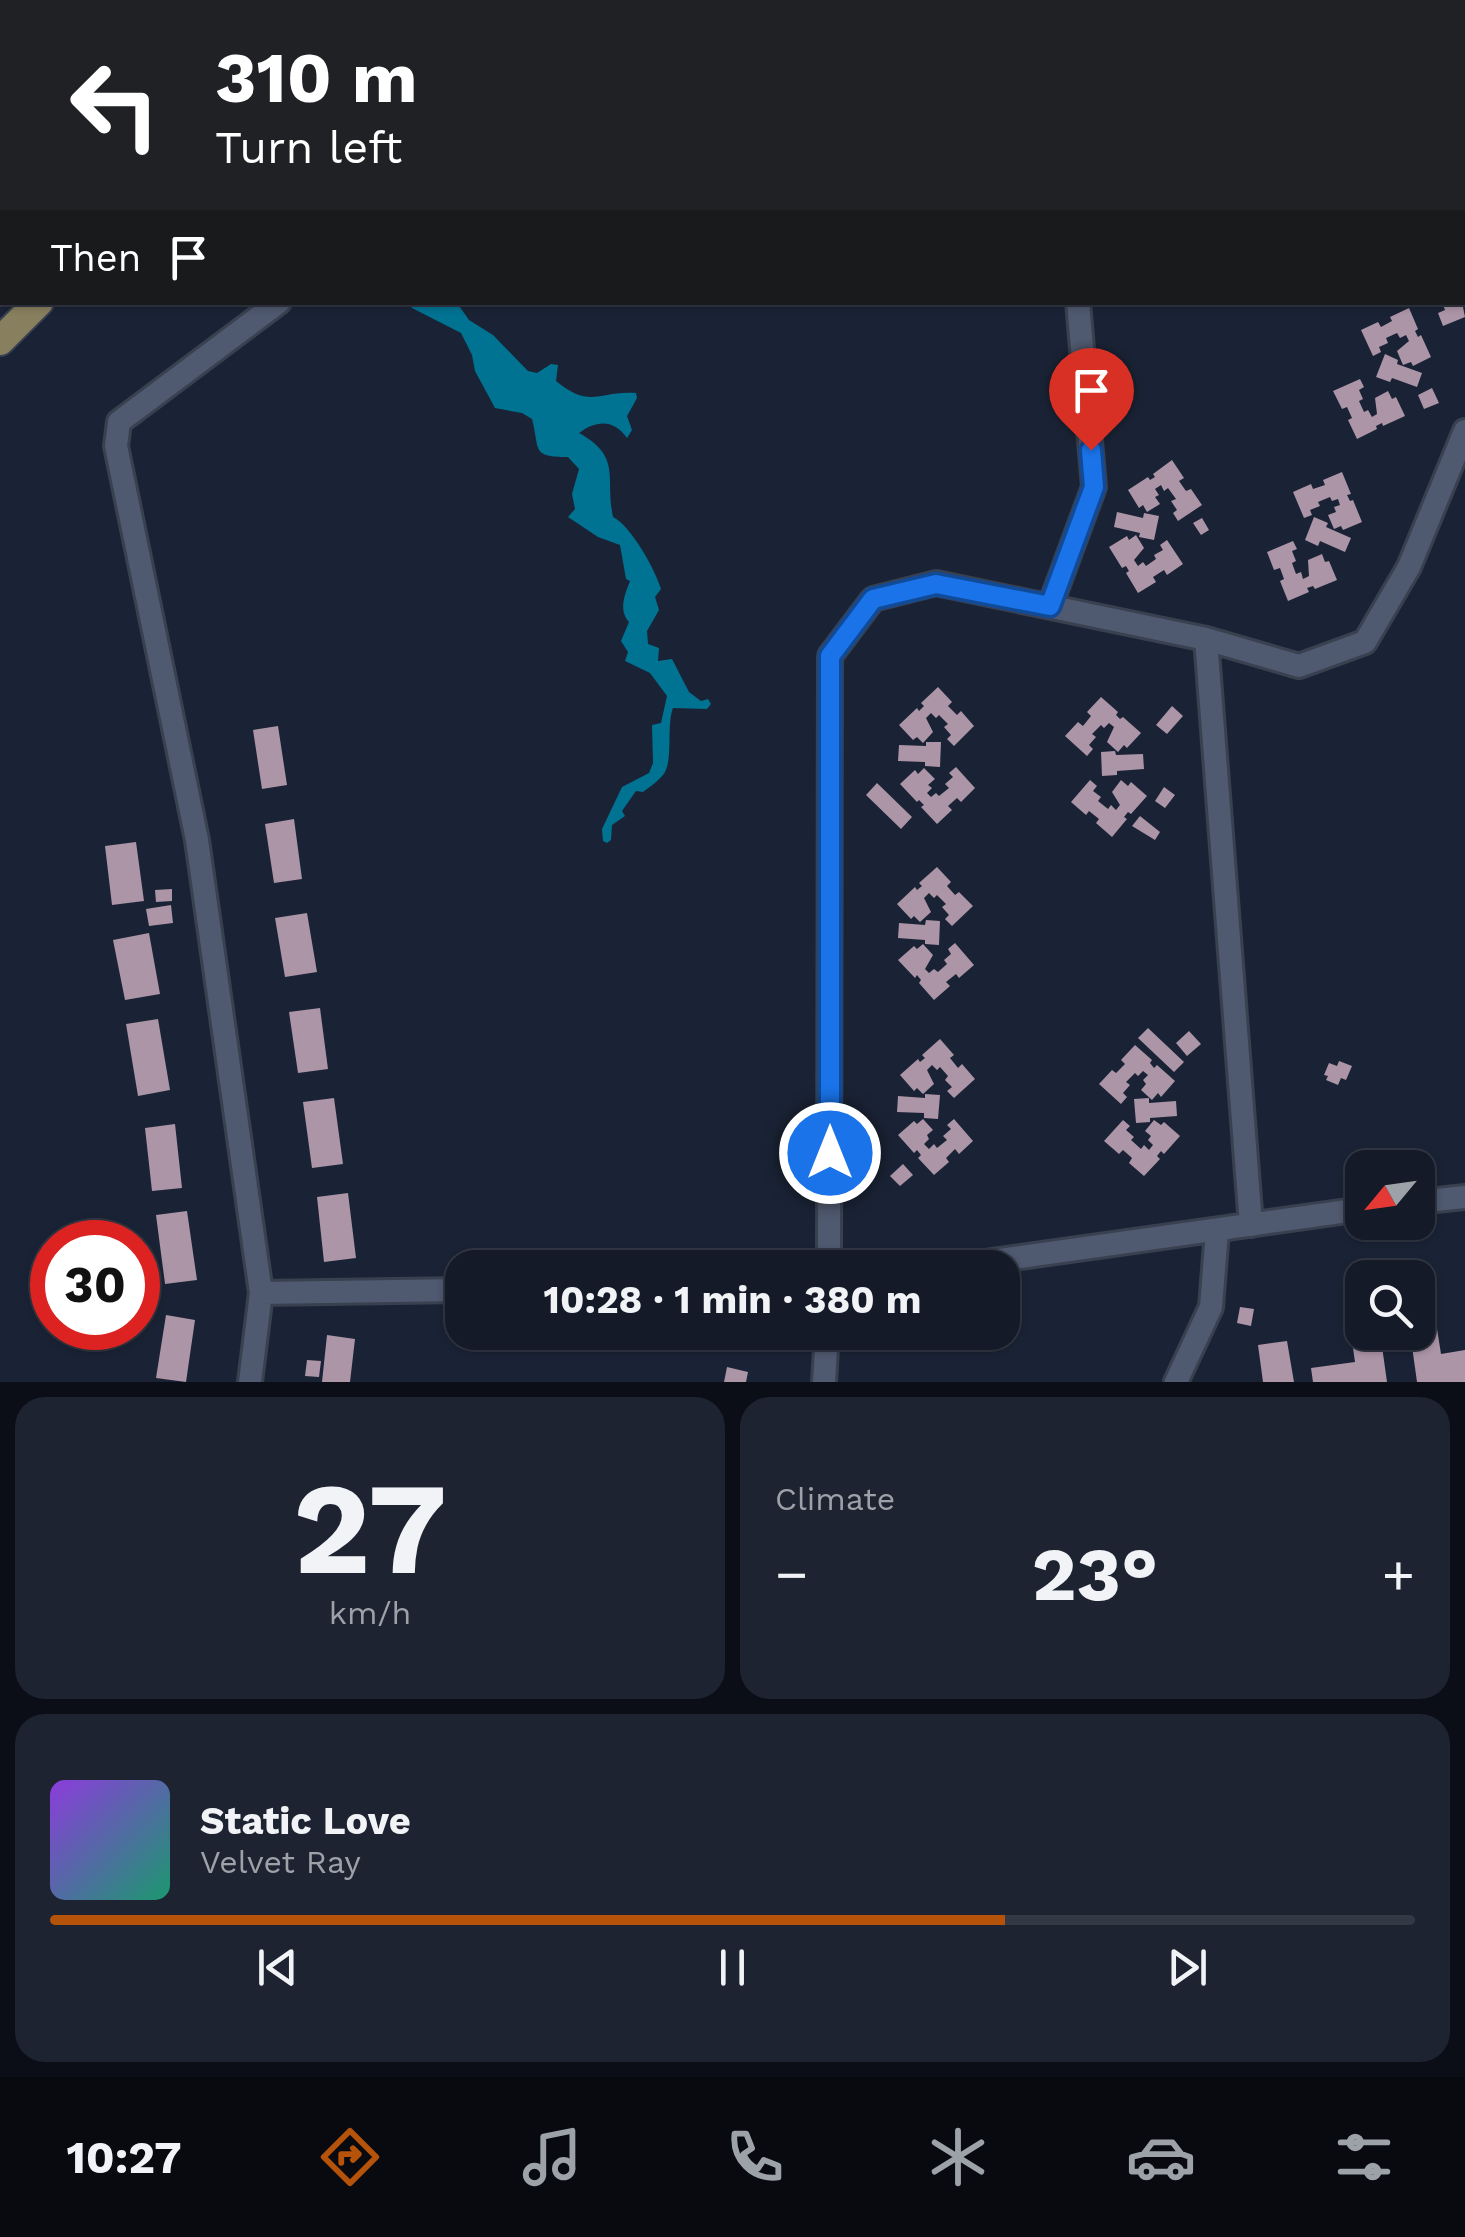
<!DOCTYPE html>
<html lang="en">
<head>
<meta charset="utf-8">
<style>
  body { margin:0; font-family:"Work Sans",sans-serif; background:#1d2330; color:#f1f3f6; height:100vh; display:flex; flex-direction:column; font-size:38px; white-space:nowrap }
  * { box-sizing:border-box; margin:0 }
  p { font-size:32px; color:#9da1a8 }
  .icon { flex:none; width:55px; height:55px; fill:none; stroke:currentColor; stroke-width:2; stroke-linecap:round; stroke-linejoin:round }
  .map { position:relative; height:1382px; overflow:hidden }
  .panel { display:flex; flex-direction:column; gap:15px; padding:15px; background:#0b0e16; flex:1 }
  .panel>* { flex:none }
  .banner { position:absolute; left:0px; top:0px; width:1465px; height:305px; box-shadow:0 2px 8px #0004,0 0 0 2px #333845; background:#202124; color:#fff; overflow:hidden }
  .needle { width:65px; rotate:241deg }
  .controls { position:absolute; left:1345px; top:1150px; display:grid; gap:20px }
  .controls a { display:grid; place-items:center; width:90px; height:90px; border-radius:20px; background:#141a28; box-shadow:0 2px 8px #0004,0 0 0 2px #333845; font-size:50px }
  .speed { position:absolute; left:30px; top:1220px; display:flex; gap:20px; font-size:50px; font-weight:700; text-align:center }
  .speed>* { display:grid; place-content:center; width:130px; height:130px; border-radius:50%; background:#141a28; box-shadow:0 2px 8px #0004,0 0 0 2px #333845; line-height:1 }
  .speed .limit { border:15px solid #d22; background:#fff; color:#111 }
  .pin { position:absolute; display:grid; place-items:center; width:85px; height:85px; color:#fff; margin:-102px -42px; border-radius:50% 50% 50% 0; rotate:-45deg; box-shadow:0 0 10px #0007 }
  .pin .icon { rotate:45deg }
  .me { position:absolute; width:110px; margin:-55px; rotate:0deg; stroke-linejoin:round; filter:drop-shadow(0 0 8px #0008) }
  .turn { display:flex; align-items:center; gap:35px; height:210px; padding:0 50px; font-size:45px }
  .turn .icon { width:130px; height:130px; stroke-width:2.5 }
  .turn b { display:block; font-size:70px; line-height:85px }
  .then { display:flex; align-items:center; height:95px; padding:0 50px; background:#0003; gap:20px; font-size:38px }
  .big { font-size:75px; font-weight:700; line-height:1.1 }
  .panel .card { flex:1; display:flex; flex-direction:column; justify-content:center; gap:15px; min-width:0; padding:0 35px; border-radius:30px; background:#1d2330 }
  .panel .dial { align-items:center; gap:0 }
  .dial b { font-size:130px; line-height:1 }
  .song { display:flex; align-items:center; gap:30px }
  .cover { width:120px; height:120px; border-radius:15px; background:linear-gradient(135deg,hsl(270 70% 55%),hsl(160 70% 35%)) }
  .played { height:10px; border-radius:5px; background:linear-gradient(90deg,#b45309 70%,#333845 70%) }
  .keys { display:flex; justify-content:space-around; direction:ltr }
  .heat { display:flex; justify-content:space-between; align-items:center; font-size:55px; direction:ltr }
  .panel .tiles { flex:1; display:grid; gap:15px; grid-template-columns:1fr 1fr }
  .card:last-child { grid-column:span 2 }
  .trip { position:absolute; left:445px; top:1250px; width:575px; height:100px; border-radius:30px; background:#141a28; box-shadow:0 2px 8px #0004,0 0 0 2px #333845; font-weight:700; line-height:100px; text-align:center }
  .tabs { display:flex; height:160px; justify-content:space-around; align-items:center; background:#080a10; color:#9da1a8 }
  .tabs .icon { width:70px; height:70px }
  .tabs .active { color:#b45309 }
  .tabs b { font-size:45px; color:#f1f3f6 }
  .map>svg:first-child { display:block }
</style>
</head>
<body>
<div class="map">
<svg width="1465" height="1382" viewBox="0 0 1465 1382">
  <rect width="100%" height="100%" fill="#1a2335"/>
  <path fill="#007292" d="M409 303H457L469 320 493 335 528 371 537 373 551 364 558 365 556 381C591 410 599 390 636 393L637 398 627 416 632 430 627 438C614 419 596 420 579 433 622 457 605 476 613 517 631 526 655 569 661 589L655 597 659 610 647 631 648 644 659 648 658 661 672 659 689 692 701 701 708 699 711 704 707 709 673 708C666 726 674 762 663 775 658 781 650 787 643 792L636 791 622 811 625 816 612 825 611 840 607 843 603 841 602 829 622 787 649 773 653 763 652 725 661 723 667 696 650 673 625 661 628 652 621 641 629 622C618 610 625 594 630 581L626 579 620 545 598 537 568 517 575 509 572 494 579 469 568 457C531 457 540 450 532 419L522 413 495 408 475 371 472 355 461 333 412 308Z"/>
  <path fill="#ac95a7" d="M1442 302H1462L1465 317 1443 326 1438 313 1445 310Z
    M1409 308 1418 329 1415 331 1418 337 1421 335 1431 357 1413 366 1411 362 1403 365 1397 351 1409 341 1406 335 1400 338 1397 333 1386 338 1388 343 1379 347 1381 352 1373 356 1361 330 1378 322 1381 327 1392 321 1390 317Z
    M1385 354 1398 360 1397 364 1422 373 1417 387 1392 378 1390 382 1376 377Z
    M1360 379 1364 387 1359 390 1363 399 1359 401 1364 412 1368 410 1372 417 1377 414 1375 398 1388 391 1392 399 1396 397 1405 416 1383 426 1382 423 1376 426 1377 429 1357 439 1348 420 1352 418 1347 407 1342 409 1333 391Z
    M1432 388 1439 403 1424 409 1418 395Z
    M1172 460 1184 478 1179 481 1186 491 1191 489 1202 505 1178 521 1173 513 1177 510 1171 501 1176 499 1168 488 1164 491 1161 485 1155 489 1159 495 1155 497 1160 504 1147 512 1143 505 1139 508 1128 490 1148 477 1150 480 1155 477 1153 474Z
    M1342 472 1351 494 1347 495 1350 501 1353 500 1362 522 1343 530 1341 526 1334 529 1328 515 1336 512 1334 507 1340 505 1338 499 1332 501 1330 497 1318 502 1320 506 1310 510 1312 515 1304 518 1293 492 1311 484 1313 489 1325 485 1323 480Z
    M1117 512 1143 518 1144 513 1159 516 1154 540 1139 537 1140 533 1114 527Z
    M1314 517 1328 523 1326 527 1351 538 1345 552 1320 541 1318 546 1305 540Z
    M1202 518 1209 530 1201 535 1193 523Z
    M1136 535 1144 548 1134 560 1138 566 1143 562 1146 566 1156 559 1154 555 1163 550 1160 545 1167 540 1183 564 1167 575 1164 570 1153 577 1156 582 1138 593 1126 573 1129 571 1126 566 1122 568 1109 547 1127 536 1129 540Z
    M1293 541 1297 549 1292 551 1296 561 1292 563 1296 574 1301 572 1303 579 1309 576 1308 560 1322 554 1325 562 1329 561 1337 580 1315 589 1313 586 1307 588 1309 592 1288 601 1280 581 1284 579 1280 568 1274 570 1267 552Z
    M938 687 952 702 948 706 957 715 961 711 974 726 954 746 947 739 951 735 944 727 948 724 939 715 936 718 931 713 926 718 933 732 923 743 917 737 913 740 899 725 917 708 919 711 924 706 921 703Z
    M1101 697 1118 712 1116 715 1120 719 1123 717 1141 733 1127 748 1124 745 1118 752 1107 742 1114 727 1109 723 1104 728 1101 725 1092 734 1096 737 1089 745 1093 749 1087 756 1065 736 1078 722 1083 726 1091 716 1087 712Z
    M1172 706 1183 716 1167 734 1156 725Z
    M278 726 287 785 262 789 253 730Z
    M926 742H941L940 767 925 766V762L898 761 899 745 926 746Z
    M1115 751 1116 755 1143 754 1144 769 1117 771V775L1102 776 1101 752Z
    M956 767 975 788 961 802 957 798 948 806 952 810 937 824 921 807 924 805 919 800 917 802 900 784 915 770 918 774 924 768 935 779 928 785 932 788 927 793 931 797 936 793 939 796 949 788 945 784 953 777 949 773Z
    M1090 780 1097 786 1093 791 1101 797 1098 801 1108 809 1111 805 1116 810 1120 805 1112 792 1121 780 1128 786 1131 782 1147 796 1131 814 1128 812 1124 817 1127 819 1112 837 1096 823 1099 819 1089 811 1086 815 1071 802Z
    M877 783 912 817 901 829 866 795Z
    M1164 787 1175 795 1165 808 1155 801Z
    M1140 816 1160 832 1155 840 1132 826Z
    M294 819 302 879 274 883 265 824Z
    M136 842 144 901 112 905 105 846Z
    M937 867 951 882 947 886 955 895 959 892 973 906 952 926 945 919 949 915 942 907 946 904 937 895 934 898 929 893 924 898 931 912 920 922 914 916 911 919 897 904 915 887 917 890 922 886 919 883Z
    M172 889V901L156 902 155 890Z
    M171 905 173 923 149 926 146 909Z
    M307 913 317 972 285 977 275 918Z
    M926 920 940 921 939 945 925 944V940L898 938 899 923 925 925Z
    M149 933 160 994 125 1000 113 940Z
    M955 943 974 965 959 978 956 974 946 982 950 986 934 1000 919 983 921 980 917 975 915 978 898 960 914 946 917 949 923 944 933 955 925 969 929 973 934 969 938 972 947 964 944 960 951 954 948 949Z
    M320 1008 328 1069 298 1073 289 1012Z
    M158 1019 170 1090 138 1096 126 1024Z
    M1148 1028 1184 1062 1174 1072 1138 1038Z
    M1189 1031 1201 1044 1187 1056 1176 1043Z
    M940 1039 954 1055 950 1058 958 1068 962 1064 975 1079 954 1098 947 1091 952 1087 945 1080 948 1076 940 1067 937 1070 932 1065 927 1070 934 1084 923 1094 917 1088 914 1091 900 1075 918 1059 920 1062 925 1058 922 1055Z
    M1135 1045 1152 1060 1150 1063 1154 1068 1157 1065 1175 1081 1161 1097 1158 1093 1152 1100 1141 1090 1146 1084 1143 1080 1148 1075 1143 1071 1138 1076 1135 1073 1126 1082 1130 1085 1123 1093 1127 1097 1121 1104 1099 1084 1112 1070 1116 1073 1125 1064 1121 1060Z
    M1339 1061 1352 1066 1346 1080 1341 1078 1338 1085 1326 1080 1328 1076 1324 1075 1329 1063 1337 1066Z
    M925 1094 940 1095 938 1119 924 1118V1113L897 1112 898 1096 925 1098Z
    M334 1098 343 1164 312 1168 303 1102Z
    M1149 1098V1103L1176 1101 1177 1116 1150 1118V1122L1136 1123 1134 1099Z
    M923 1119 933 1130 927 1135 929 1139 924 1144 929 1149 934 1144 937 1148 947 1140 943 1136 951 1129 947 1125 954 1119 973 1141 959 1154 955 1149 946 1158 949 1162 934 1175 918 1158 921 1155 917 1150 914 1153 898 1135 914 1121 917 1124Z
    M1123 1120 1130 1126 1126 1130 1134 1137 1131 1140 1141 1149 1144 1145 1149 1150 1153 1145 1148 1140 1151 1136 1145 1131 1154 1120 1161 1125 1164 1122 1180 1136 1164 1154 1161 1151 1157 1156 1160 1159 1144 1176 1129 1163 1132 1158 1123 1150 1119 1154 1104 1141Z
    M175 1124 182 1188 152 1191 145 1128Z
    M903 1164 913 1175 900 1186 890 1176Z
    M348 1193 356 1258 324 1262 317 1197Z
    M187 1211 197 1280 165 1284 156 1215Z
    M1431 1291 1441 1354 1465 1350V1382H1417L1410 1332H1418V1293Z
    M1362 1296V1332H1380L1387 1382H1313L1311 1368 1355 1362 1346 1299Z
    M1240 1307 1254 1309 1251 1326 1237 1323Z
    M166 1315 195 1320 186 1382 156 1378Z
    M327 1335 355 1339 350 1382H322Z
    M1287 1341 1294 1382H1263L1258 1345Z
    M307 1360 321 1361 319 1377 305 1376Z
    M727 1367 748 1372 746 1382H724Z"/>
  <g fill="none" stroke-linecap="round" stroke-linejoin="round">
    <defs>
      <path id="minor" d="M554 0 556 2
        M176 2 179 0
        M1206 2 1221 0
        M0 170 2 168
        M1050 606 1094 487 1078 302
        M1206 639 1251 1225
        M1418 1202 1465 1197
        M829 1268 830 656 873 599 936 583 1206 639 1299 666 1365 642 1409 567 1465 431
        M942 1268 1362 1209
        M261 1293 197 840 116 446 119 422 279 302
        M250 1382 261 1293 462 1290
        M824 1382 827 1332
        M1176 1382 1211 1307 1217 1231"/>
      <path id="major" d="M286 2 289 0
        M343 2 345 0
        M0 285 2 282
        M0 341 39 302"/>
    </defs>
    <use href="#minor" stroke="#39404f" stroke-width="28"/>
    <use href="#major" stroke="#39404f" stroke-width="32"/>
    <use href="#minor" stroke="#4f596f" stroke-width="22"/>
    <use href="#major" stroke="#877f5d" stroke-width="28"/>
  </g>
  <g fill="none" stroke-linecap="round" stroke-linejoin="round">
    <defs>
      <path id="route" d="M830 1153V656L873 599 936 584 1050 606 1094 487 1091 450"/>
    </defs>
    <use href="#route" stroke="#114b97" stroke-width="25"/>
    <use href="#route" stroke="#1a73e8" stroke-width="18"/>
  </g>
</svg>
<div class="controls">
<a><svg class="needle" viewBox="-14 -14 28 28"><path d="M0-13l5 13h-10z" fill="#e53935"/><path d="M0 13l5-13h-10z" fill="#9da1a8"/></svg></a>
<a><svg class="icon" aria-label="search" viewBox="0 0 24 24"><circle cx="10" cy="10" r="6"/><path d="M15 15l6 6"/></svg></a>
</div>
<div class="speed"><div class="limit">30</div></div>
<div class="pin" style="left:1091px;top:450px;background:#d93025"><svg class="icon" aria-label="arrive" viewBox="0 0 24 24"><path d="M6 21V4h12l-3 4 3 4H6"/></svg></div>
<svg class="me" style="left:830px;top:1153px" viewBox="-20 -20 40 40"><circle r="17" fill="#1a73e8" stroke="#fff" stroke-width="3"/><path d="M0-11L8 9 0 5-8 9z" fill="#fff"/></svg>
<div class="trip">10:28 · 1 min · 380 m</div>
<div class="banner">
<div class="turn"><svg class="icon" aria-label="left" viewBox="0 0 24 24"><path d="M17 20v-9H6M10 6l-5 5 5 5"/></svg><div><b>310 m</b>Turn left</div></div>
<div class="then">Then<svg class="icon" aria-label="arrive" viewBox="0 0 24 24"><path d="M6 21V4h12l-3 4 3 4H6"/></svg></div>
</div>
</div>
<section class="panel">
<div class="tiles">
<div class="card dial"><b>27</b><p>km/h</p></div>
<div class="card"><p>Climate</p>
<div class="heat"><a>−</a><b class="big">23°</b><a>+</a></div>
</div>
<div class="card">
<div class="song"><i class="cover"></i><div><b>Static Love</b><p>Velvet Ray</p></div></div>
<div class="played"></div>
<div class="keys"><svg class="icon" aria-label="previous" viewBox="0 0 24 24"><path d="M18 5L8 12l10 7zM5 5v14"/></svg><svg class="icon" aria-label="pause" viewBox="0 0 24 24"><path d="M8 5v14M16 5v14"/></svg><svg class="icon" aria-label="next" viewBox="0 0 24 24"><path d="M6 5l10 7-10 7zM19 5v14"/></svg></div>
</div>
</div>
</section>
<nav class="tabs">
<b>10:27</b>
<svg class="icon active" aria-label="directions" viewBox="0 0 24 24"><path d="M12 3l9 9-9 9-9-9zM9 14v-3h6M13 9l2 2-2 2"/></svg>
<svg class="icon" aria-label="music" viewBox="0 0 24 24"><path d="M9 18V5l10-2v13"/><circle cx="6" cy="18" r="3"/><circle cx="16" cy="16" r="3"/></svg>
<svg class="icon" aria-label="phone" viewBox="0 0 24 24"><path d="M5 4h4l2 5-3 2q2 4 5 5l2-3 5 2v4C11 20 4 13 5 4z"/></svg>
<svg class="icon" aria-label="climate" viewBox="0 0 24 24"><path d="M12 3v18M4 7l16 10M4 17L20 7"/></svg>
<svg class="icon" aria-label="car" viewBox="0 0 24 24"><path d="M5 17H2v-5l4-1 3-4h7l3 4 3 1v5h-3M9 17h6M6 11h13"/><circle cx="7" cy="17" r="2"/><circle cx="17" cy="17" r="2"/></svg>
<svg class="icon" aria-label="filters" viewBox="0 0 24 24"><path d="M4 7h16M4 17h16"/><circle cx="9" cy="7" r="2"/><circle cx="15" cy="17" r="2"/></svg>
</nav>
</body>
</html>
